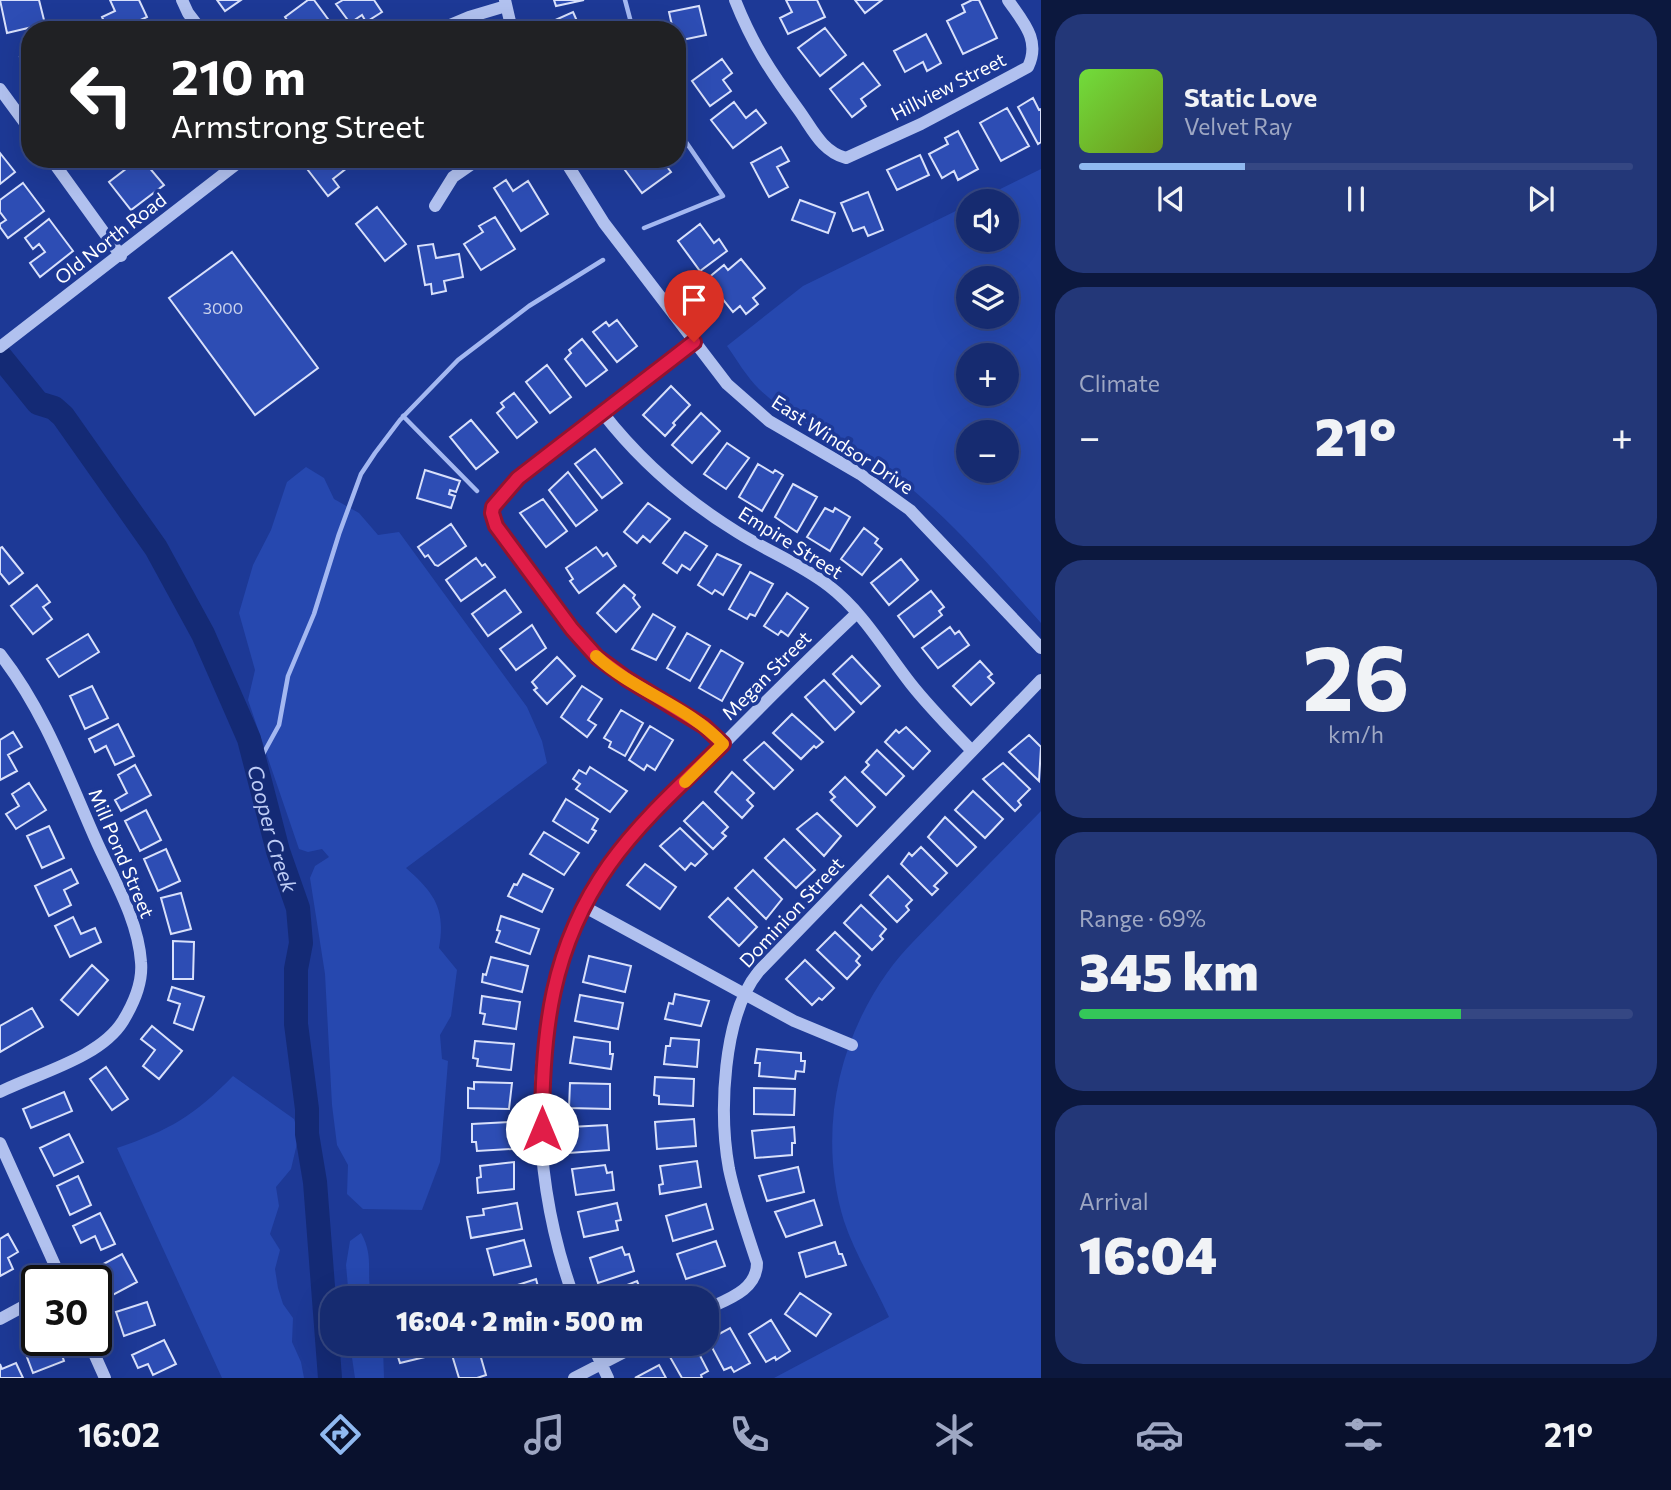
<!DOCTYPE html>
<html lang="en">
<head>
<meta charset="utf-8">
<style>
  body { margin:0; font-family:Commissioner,sans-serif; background:#233778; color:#f1f3f6; height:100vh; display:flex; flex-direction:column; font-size:26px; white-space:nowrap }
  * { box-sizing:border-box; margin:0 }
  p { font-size:23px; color:#9ea7c3 }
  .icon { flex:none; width:38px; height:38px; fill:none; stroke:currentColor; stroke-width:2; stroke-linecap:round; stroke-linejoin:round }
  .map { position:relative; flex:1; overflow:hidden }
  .details { display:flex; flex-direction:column; gap:14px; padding:14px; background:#0c183e; width:630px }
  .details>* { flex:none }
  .hud { position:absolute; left:21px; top:21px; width:665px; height:147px; border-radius:28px; box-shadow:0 7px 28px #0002,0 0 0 2px #354783; background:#202124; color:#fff; overflow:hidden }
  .controls { position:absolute; left:956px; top:189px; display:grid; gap:14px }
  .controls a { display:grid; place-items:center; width:63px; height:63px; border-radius:50%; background:#162b70; box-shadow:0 7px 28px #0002,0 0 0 2px #354783; font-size:35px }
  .speed { position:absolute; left:21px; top:1265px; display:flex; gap:14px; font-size:35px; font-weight:700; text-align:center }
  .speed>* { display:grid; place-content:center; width:91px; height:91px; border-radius:50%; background:#162b70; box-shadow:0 7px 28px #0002,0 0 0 2px #354783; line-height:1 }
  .speed .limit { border:4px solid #111; border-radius:10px; background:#fff; color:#111 }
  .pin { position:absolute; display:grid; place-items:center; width:60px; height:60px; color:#fff; margin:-72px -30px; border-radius:50% 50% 50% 0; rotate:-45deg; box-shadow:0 0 7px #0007 }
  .pin .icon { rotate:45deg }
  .me { position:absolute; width:77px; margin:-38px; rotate:0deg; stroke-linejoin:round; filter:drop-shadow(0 0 5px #0008) }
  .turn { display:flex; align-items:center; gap:24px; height:147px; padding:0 35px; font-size:32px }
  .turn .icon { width:91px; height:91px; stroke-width:2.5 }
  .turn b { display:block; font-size:49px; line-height:60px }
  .big { font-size:52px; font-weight:800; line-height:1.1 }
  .details .tile { flex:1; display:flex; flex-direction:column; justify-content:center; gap:10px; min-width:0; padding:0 24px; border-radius:28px; background:#233778 }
  .details .dial { align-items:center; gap:0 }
  .dial b { font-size:91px; line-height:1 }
  .song { display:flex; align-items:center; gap:21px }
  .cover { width:84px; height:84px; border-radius:10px; background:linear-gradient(135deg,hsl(100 70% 55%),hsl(80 70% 35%)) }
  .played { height:7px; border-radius:4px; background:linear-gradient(90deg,#90b9f0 30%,#354783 30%) }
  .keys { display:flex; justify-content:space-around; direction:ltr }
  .heat { display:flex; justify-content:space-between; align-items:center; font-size:38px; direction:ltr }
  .charge { height:10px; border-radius:5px; background:linear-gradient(90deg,#34c759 69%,#354783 0) }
  .trip { position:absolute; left:320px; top:1286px; width:399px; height:70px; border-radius:28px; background:#162b70; box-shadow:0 7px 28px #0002,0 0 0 2px #354783; font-weight:800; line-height:70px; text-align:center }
  .menu { display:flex; height:112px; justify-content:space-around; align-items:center; background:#09112d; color:#9ea7c3 }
  .menu .icon { width:49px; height:49px }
  .menu .selected { color:#90b9f0 }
  .menu b { font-size:32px; color:#f1f3f6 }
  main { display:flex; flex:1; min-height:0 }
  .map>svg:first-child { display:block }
</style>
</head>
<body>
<main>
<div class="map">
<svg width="1041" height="1378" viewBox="0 0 1041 1378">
  <rect width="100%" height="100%" fill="#1d3996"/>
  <path fill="#2648af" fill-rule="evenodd" d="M1041 169V623C996 573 951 519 898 478 854 445 798 427 759 389 746 376 737 360 727 346L803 286 968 205V240H1006V201H976ZM968 278H1006V317H968ZM968 355H1006V394H968ZM1006 432V471H968V432Z
    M306 467 324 478 334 499 359 513 378 535 399 532 527 707 542 741 547 763 406 868C434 893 446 908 439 948L457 970 451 1016 440 1035 442 1059 448 1061 440 1162 422 1210 363 1209 347 1194 348 1165 337 1145 332 1105 325 974 310 878 315 866 329 857 322 849 308 852 299 849 248 700 255 670 239 613 253 565 271 530 287 482Z
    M1041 811V1378H774L889 1317C875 1286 855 1254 844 1221 818 1136 836 1045 887 973 903 950 925 930 944 910 976 877 1009 844 1041 811Z
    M233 1076 294 1119 299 1135 291 1169 276 1187 279 1206 270 1234 280 1250 275 1269 278 1288 283 1304 293 1318 292 1342 301 1362 304 1378H222L117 1148C170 1130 194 1116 233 1076Z
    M361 1233C375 1258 365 1274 372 1298H349L346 1265 350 1241Z
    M350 1344H380L383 1347 384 1378H355Z"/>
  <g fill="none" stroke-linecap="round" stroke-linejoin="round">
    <path stroke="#a4b8f1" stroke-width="4.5" d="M625 0 633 30
      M644 228 723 196 677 129
      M403 416 477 491
      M257 765 279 725 288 676 314 614 339 534 361 474 375 453 400 420 458 360 529 306 603 260"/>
    <path stroke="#142a75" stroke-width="24" id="s1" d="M0 356 38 403 54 408 63 416 156 548 203 634 249 739 278 851 298 908 301 943 296 969V1024L307 1109V1134L315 1182 330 1378"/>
  </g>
  <path fill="#2d4db4" stroke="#d8e0fb" stroke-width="2" d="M0 0H39L45 24 7 33Z
    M110 0H139L147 17 119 30H108L102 17 115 11Z
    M217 0H241L225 11Z
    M308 0H314L336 30H294L285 17Z
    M343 0H374L382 12 366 22 362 15 350 23 336 4Z
    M554 0H584L556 6Z
    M786 0H817L825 17 788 34 780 18 792 12Z
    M855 0H882L865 13Z
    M972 0H979L997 38 963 54 947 21 965 12 962 5Z
    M699 6 706 35 677 41V30H673L669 12Z
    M573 12 581 30H557L553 21Z
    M825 28 846 55 820 76 798 48Z
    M926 34 941 63 927 71 923 62 905 72 894 51Z
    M30 50V71L20 57Z
    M722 59 732 73 723 80 731 91 710 106 692 81Z
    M863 63 880 85 861 99 866 106 852 117 830 89Z
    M1033 98 1039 110 1041 109V142L1038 144 1018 107Z
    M734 102 746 118 756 110 766 123 733 148 711 120Z
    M1007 108 1029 146 1001 161 980 123Z
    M958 131 978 169 958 180 954 171 942 178 929 154 948 144 945 138Z
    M781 147 789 161 777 167 788 187 769 197 751 163Z
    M0 153 15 172 0 184Z
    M920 155 929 175 897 190 887 170Z
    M92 159H110L98 168Z
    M139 159H142L164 185 131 210 109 182Z
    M311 159H348L352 164 333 179 339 187 328 196 304 165Z
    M631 159H661L671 172 642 193 622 166Z
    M506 180 513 191 528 181 548 214 521 231 494 188Z
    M23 183 44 211 8 238 0 227V224L6 220 0 212V200Z
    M868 192 883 230 868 236 864 227 853 231 841 203Z
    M800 200 835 213 828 233 792 220Z
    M377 207 406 244 385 261 356 224Z
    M495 217 515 249 481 270 464 244 483 232 479 226Z
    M49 219 73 251 40 277 30 263 45 252 39 244 33 249 25 238Z
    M700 224 714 243 719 239 727 251 700 271 678 241Z
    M433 244 436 258 459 254 463 277 444 281 446 291 432 294 431 284 425 285 418 246Z
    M232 252 318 368 255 415 169 298Z
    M741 259 765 288 753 298 758 304 746 314 740 306 733 312 707 279 724 265 728 270Z
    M617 320 637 346 617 362 593 332 606 322 609 326Z
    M582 339 607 370 586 386 565 359 571 353 569 350Z
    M547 365 571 397 550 413 526 382Z
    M671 386 690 405 673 423 675 425 665 436 643 415Z
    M514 393 537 422 517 438 497 413 504 407 501 403Z
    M701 413 720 431 692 463 672 445Z
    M471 420 498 452 476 469 450 437Z
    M727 443 749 458 726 489 704 474Z
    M595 449 622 483 602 498 575 464Z
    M758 464 773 473 775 470 783 475 762 511 739 497Z
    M425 470 460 481 456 492 450 490 449 494 455 496 451 508 417 498Z
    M568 472 597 510 576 526 549 490Z
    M793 484 817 497 797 532 775 517Z
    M543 499 567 531 546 547 520 513Z
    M648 503 670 519 650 542 643 536 637 543 624 532Z
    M825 508 833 512 835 508 850 517 830 551 807 537Z
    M451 524 466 546 438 566 435 565 428 555 425 557 418 547Z
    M864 528 878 539 875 543 882 549 862 575 841 559Z
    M685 532 707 546 690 570 682 565 677 573 663 563Z
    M2 547 23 573 9 584 0 573V548Z
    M596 547 603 556 607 553 616 566 579 593 570 581 573 579 566 568Z
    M717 554 741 565 723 595 715 590 712 594 698 585Z
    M476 558 482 566 485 564 495 577 461 601 446 580Z
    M901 559 918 580 889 605 871 583Z
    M750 572 773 584 755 616 750 614 747 619 729 609Z
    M37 585 50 602 43 607 52 619 33 634 11 606Z
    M624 585 635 595 633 598 640 607 616 632 597 613Z
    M505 590 521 612 488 636 472 614Z
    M931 591 944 607 939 611 942 615 914 637 898 616Z
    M787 593 808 608 788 636 781 631 778 635 764 626Z
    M653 614 675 627 656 660 632 649Z
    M532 625 546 648 516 670 500 649Z
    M950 627 955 634 959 631 969 645 938 668 922 648Z
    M687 633 710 646 690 681 667 668Z
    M88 634 99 652 59 677 47 659Z
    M721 650 743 663 722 701 699 688Z
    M852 656 880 686 861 704 833 674Z
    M557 657 575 676 547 704 534 690 537 688 532 682Z
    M980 661 992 674 988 677 994 683 971 705 953 686Z
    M824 680 854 712 835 730 805 697Z
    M92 686 108 718 85 729 70 696Z
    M582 686 602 699 588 720 596 725 587 737 561 717Z
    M621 710 643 723 625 756 609 747 611 742 604 738Z
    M792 714 823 742 816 748 814 746 801 759 773 733Z
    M118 724 134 756 115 765 106 746 95 752 89 739Z
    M650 726 673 740 655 770 647 765 644 770 629 760Z
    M906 727 930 751 913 769 885 742 896 730 899 733Z
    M13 732 22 747 8 755 17 771 0 780V740Z
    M1029 735 1041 747 1039 781 1009 752Z
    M764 742 793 770 774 789 744 760Z
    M877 750 904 776 886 795 862 772 869 765 866 762Z
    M1003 763 1030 789 1018 801 1021 805 1015 811 983 779Z
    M135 765 151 795 121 811 115 800 127 793 118 775Z
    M590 767 627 791 610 812 576 789 580 784 573 779 579 770 586 774Z
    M732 772 754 793 747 800 753 806 742 818 715 792Z
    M845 777 875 807 857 826 831 800 835 797 830 792Z
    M29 783 46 810 16 829 6 814 19 806 12 794Z
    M973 791 1003 819 985 838 955 810Z
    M566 799 598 819 592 829 596 831 588 843 553 821Z
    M703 802 728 827 722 833 726 836 713 849 684 821Z
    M146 810 161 840 140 851 125 821Z
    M817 813 841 836 824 856 797 829Z
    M945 817 976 847 957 866 928 837Z
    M49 826 64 858 42 868 27 836Z
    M680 828 707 854 695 866 691 863 685 870 660 846Z
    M544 832 579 853 564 875 530 854Z
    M784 839 815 870 796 888 765 858Z
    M921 847 947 873 934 886 938 889 932 895 901 864 909 853 912 856Z
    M166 849 180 881 158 891 144 859Z
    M645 864 676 887 660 909 627 885Z
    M71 869 78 883 64 890 71 905 49 916 35 886Z
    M753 870 782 899 766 919 735 888Z
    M523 874 553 889 542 912 508 896 514 884 517 885Z
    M888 876 912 900 906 906 909 910 897 922 870 895Z
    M181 893 191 929 171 934 161 898Z
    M728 898 757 927 739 946 709 917Z
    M861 905 886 929 880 936 883 939 872 950 844 923Z
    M501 916 539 929 530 954 496 942 500 931 497 930Z
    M73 917 81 934 95 928 101 942 70 957 55 926Z
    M835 932 860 956 856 961 860 965 847 979 817 950Z
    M173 941 194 942 193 979H173Z
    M589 956 631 966 625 992 583 982Z
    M491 957 528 966 522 992 482 982 483 974 486 975Z
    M805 960 834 988 822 1000 819 998 812 1005 786 979Z
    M92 965 108 980 78 1015 61 1000Z
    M172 987 204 997 193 1030 174 1023 180 1004 168 1000Z
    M675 994 709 1001 701 1026 665 1019 669 1003 673 1004Z
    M580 995 623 1003 618 1029 575 1021Z
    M482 996 520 1002 516 1029 483 1024 485 1014 480 1013Z
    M32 1008 43 1027 0 1052V1026Z
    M152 1026 182 1051 159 1079 143 1066 155 1050 141 1039Z
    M574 1037 610 1042V1054H613L611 1069 570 1063Z
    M671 1038 699 1040 697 1067 664 1064 666 1046H670Z
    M475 1041 514 1044 511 1070 477 1066 478 1059 473 1058Z
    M757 1049 801 1053V1061H805L804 1072 796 1071 795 1079 759 1076 760 1063H755Z
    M106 1067 128 1099 112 1110 90 1079Z
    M655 1077 694 1079 693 1106 659 1104V1096L654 1095Z
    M474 1082 512 1083 509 1109 468 1108V1088L474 1089Z
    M570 1083 610 1084V1109L569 1108Z
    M754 1088 795 1089 794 1115 754 1114Z
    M64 1092 72 1111 31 1128 23 1109Z
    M694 1119 696 1146 657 1149 655 1122Z
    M511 1122 512 1149 477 1151 476 1142H472V1124Z
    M607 1125 609 1150 569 1153 570 1127Z
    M794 1127 795 1143H792V1155L755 1158 752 1131Z
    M69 1134 83 1162 54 1176 40 1148Z
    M697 1161 701 1187 660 1194 659 1185 663 1184 660 1166Z
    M514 1162V1189L478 1193 477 1178 481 1177 480 1166Z
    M605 1165 607 1173 612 1172 614 1190 576 1195 572 1169Z
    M798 1167 804 1192 767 1201 759 1176Z
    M78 1176 91 1205 70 1215 57 1186Z
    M814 1200 822 1225 786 1237 775 1212Z
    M517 1203 522 1229 471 1238 467 1217 484 1215 483 1209Z
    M617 1203 621 1220 616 1221 618 1230 584 1237 578 1212Z
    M706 1204 713 1229 673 1241 666 1216Z
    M100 1213 115 1244 101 1250 95 1236 81 1243 73 1226Z
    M8 1234 18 1252 8 1258 13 1269 0 1276V1239Z
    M524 1240 531 1266 494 1275 487 1249Z
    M716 1241 725 1266 686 1279 677 1254Z
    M835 1242 839 1254H842L846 1265 806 1277 799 1253Z
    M622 1247 625 1255 629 1254 634 1271 598 1283 590 1258Z
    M122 1254 137 1282 109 1297 94 1269Z
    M536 1279 541 1298H498L496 1292Z
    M637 1281 644 1298H604L602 1295Z
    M800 1293 831 1314 816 1336 785 1314Z
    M147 1302 155 1325 124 1336 116 1312Z
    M771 1320 790 1351 776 1360 775 1357 766 1362 749 1334Z
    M730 1328 750 1363 734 1372 731 1367 724 1370 708 1340Z
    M37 1338V1340H41L45 1349 58 1344 64 1361 33 1373 22 1344Z
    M164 1340 176 1364 153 1375 148 1364 138 1368 132 1355Z
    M394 1344H422L425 1357 400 1363Z
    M453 1344H477L486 1375 477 1378H459L449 1345Z
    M514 1344H537L517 1351Z
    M694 1344 708 1371 701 1375 702 1378H682L670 1357Z
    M16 1363 23 1378H0V1364L2 1369Z
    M659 1365 666 1378H635Z"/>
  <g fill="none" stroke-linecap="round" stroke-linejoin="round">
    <path stroke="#b1c1ef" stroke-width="12" d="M182 0 188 13 201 30
      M505 0 512 30
      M735 0C752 43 770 71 798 109 812 128 821 151 846 158L921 124 1028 67C1041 40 1023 22 1008 0
      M438 30 469 17 506 6
      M0 89 30 130
      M51 159 121 256
      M564 159 604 223 727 384 769 421 860 474 910 510 1041 648
      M435 206 453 177 479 159
      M694 342C665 365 492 486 492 512 492 530 567 625 583 643 591 652 600 660 610 668L704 726 723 744
      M0 347 243 159
      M602 412C640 461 685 500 737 532 767 551 801 564 829 586 863 612 885 651 911 684 930 708 951 729 972 751
      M0 654C43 709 67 774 95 838 112 877 138 918 141 962 143 983 134 1003 123 1021 100 1058 38 1073 0 1092
      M583 906 794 1021 852 1045
      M0 1143 62 1281
      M574 1298C524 1162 524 989 608 866 632 831 665 802 695 773 748 719 802 665 857 613
      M707 1309C728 1299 757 1290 757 1263 747 1232 736 1202 729 1169 719 1114 722 1016 759 971L1041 680
      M0 1319 37 1299
      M88 1340 105 1378
      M592 1344 608 1378
      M574 1378 640 1344"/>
  </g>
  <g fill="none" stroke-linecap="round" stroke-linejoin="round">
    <defs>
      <path id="route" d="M542 1129C542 1032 551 947 609 865 641 820 684 782 723 744L704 726 627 679 597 657 572 629 496 526 492 513 493 507 518 478 694 342"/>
    </defs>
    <use href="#route" stroke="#92132f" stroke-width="18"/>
    <use href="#route" stroke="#e11d48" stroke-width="12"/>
    <path stroke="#f59e0b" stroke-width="12" d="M596 656C634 691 688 706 723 744L685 782"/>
  </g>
  <g text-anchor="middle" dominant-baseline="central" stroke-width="7" stroke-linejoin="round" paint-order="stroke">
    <g font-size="16" fill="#cad2ec">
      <text x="223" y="307">3000</text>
    </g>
    <g font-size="19" fill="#fff" stroke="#1d3996">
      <text transform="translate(948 86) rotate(-27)">Hillview Street</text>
      <text transform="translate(110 238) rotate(-38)">Old North Road</text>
      <text transform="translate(843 444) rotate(33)">East Windsor Drive</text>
      <text transform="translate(791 542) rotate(32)">Empire Street</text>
      <text transform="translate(766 675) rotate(-45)">Megan Street</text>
      <text transform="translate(122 853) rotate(67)">Mill Pond Street</text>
      <text transform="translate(791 912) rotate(-47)">Dominion Street</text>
    </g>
    <g font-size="21" font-style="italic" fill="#beccf6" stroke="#1d3996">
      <text stroke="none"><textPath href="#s1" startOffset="556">Cooper Creek</textPath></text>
    </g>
  </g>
</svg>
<div class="controls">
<a><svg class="icon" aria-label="sound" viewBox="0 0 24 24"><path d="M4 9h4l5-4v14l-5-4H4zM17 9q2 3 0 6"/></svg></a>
<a><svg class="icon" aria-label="layers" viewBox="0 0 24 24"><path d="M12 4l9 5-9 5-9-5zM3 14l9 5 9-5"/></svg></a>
<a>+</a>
<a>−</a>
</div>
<div class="speed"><div class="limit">30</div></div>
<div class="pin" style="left:694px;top:342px;background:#d93025"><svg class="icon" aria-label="arrive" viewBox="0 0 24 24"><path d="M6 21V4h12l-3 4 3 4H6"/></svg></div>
<svg class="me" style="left:542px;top:1129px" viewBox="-20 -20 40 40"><circle r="19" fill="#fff"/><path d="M0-13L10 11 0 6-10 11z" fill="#e11d48"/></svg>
<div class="trip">16:04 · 2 min · 500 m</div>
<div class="hud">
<div class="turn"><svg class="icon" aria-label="left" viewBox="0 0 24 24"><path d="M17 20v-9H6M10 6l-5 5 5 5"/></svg><div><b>210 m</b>Armstrong Street</div></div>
</div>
</div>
<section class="details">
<div class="tile">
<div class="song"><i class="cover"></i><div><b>Static Love</b><p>Velvet Ray</p></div></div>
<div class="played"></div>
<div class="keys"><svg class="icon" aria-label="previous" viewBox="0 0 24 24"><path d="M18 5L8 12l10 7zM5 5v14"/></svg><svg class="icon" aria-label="pause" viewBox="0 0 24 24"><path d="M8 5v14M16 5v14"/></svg><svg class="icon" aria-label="next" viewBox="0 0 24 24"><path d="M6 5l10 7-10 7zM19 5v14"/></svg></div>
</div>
<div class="tile"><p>Climate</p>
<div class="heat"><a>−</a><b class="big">21°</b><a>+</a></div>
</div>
<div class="tile dial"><b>26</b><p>km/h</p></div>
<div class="tile"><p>Range · 69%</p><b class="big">345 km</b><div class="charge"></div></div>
<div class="tile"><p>Arrival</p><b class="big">16:04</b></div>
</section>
</main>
<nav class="menu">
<b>16:02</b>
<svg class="icon selected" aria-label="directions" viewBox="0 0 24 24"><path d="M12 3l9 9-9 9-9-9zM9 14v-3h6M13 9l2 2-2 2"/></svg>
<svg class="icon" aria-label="music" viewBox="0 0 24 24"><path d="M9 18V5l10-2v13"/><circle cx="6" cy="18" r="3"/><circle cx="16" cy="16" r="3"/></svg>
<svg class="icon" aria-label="phone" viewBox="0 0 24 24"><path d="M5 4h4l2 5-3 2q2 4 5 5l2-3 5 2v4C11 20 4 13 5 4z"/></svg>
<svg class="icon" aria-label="climate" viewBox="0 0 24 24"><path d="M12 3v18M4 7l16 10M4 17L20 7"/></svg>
<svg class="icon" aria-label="car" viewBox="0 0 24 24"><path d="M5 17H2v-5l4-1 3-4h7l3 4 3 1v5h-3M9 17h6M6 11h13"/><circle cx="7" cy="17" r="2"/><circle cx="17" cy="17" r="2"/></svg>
<svg class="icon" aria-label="filters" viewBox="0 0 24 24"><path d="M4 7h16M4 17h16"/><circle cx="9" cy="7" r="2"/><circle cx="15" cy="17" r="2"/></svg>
<b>21°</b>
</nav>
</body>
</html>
